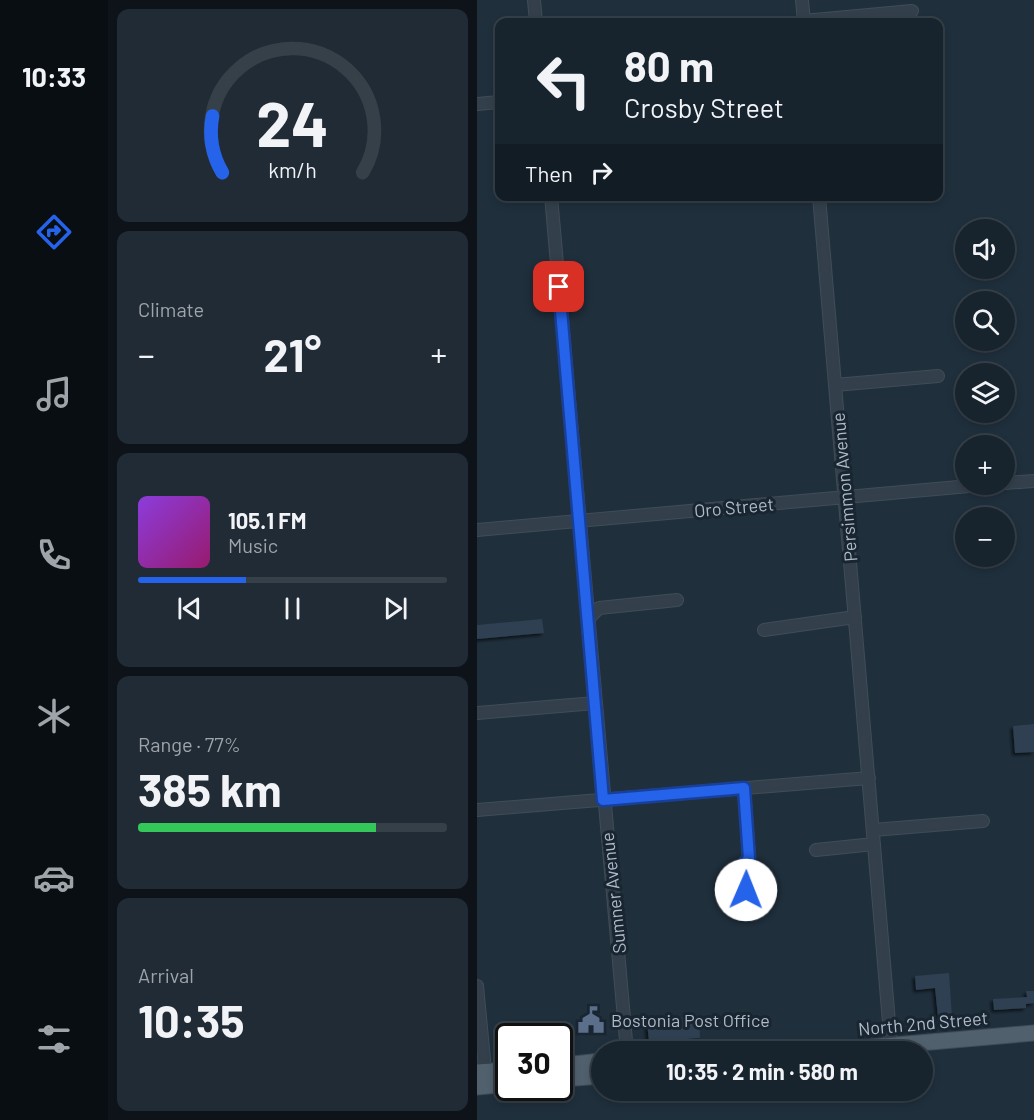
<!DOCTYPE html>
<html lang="en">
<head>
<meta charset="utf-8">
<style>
  body { margin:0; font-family:Barlow,sans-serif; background:#202b35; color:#f1f3f6; height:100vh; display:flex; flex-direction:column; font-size:22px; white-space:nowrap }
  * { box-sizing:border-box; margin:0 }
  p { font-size:20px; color:#9ea4aa }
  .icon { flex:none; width:33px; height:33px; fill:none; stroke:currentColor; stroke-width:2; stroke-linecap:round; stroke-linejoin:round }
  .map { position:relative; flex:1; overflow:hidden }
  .panel { display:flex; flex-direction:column; gap:9px; padding:9px; background:#0d1319; width:369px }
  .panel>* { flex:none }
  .banner { position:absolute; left:18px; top:18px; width:448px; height:183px; border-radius:12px; box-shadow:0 3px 9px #0003,0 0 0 2px #364049; background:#17232d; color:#f1f3f6; overflow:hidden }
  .controls { position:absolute; left:478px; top:219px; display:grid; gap:12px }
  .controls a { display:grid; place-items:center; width:60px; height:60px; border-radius:50%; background:#17232d; box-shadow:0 3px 9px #0003,0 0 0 2px #364049; font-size:30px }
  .speed { position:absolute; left:18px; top:1023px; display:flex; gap:12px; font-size:30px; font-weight:700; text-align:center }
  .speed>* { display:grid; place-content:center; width:78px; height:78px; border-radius:50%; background:#17232d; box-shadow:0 3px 9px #0003,0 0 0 2px #364049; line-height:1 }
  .speed .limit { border:3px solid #111; border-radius:9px; background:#fff; color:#111 }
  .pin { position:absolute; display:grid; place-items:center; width:51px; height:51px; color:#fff; margin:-26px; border-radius:12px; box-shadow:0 3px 9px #0006 }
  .me { position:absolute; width:66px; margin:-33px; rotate:1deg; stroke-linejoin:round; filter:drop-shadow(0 0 4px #0008) }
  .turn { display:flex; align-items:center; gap:21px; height:126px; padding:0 30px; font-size:27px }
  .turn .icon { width:78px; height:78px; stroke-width:2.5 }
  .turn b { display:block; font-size:42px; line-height:51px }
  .then { display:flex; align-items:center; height:57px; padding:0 30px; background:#0003; gap:12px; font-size:22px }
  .big { font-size:45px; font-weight:700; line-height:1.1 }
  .panel .widget { flex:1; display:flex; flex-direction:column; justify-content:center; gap:9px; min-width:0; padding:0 21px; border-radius:12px; background:#202b35 }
  .panel .dial { align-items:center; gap:0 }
  .dial svg { height:156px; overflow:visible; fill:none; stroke:#364049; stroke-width:7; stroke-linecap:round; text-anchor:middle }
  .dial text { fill:#f1f3f6; stroke:none }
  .song { display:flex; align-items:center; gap:18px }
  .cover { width:72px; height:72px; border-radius:9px; background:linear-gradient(135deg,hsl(270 70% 55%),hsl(320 70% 35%)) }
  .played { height:6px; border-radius:3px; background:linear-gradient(90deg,#2563eb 35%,#364049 35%) }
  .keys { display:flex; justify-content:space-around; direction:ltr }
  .heat { display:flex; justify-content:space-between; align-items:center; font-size:33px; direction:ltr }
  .charge { height:9px; border-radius:4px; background:linear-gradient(90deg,#34c759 77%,#364049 0) }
  .trip { position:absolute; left:114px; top:1041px; width:342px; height:60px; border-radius:30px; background:#17232d; box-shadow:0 3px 9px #0003,0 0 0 2px #364049; font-weight:700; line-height:60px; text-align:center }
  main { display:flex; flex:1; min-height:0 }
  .tabs { display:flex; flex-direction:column; width:108px; justify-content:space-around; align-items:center; background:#090e12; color:#9ea4aa }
  .tabs .icon { width:42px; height:42px }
  .tabs .selected { color:#2563eb }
  .tabs b { font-size:27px; color:#f1f3f6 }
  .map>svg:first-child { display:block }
</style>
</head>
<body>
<main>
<nav class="tabs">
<b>10:33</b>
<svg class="icon selected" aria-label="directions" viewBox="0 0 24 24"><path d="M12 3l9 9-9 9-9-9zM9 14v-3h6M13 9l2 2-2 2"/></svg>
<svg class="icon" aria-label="music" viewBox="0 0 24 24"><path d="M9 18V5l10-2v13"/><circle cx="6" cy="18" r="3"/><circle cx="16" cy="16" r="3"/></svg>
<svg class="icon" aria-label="phone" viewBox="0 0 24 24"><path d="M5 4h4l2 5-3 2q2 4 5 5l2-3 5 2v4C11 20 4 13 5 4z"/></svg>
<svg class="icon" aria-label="climate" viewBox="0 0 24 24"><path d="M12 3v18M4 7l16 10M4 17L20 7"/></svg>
<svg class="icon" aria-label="car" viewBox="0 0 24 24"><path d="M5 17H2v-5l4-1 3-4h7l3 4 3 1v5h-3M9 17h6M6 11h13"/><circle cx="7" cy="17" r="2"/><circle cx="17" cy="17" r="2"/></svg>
<svg class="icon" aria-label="filters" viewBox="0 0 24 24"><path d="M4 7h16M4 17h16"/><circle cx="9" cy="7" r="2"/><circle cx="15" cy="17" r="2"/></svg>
</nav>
<section class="panel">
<div class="widget dial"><svg viewBox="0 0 100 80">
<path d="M14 69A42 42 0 1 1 86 69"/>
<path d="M14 69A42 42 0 0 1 9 40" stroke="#2563eb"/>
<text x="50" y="56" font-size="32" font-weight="700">24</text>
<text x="50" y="72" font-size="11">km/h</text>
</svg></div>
<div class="widget"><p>Climate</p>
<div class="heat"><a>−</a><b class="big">21°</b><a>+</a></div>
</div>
<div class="widget">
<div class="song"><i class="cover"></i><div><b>105.1 FM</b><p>Music</p></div></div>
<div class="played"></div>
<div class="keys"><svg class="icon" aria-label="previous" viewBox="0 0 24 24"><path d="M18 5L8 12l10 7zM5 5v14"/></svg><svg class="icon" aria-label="pause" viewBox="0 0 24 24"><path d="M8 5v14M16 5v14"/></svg><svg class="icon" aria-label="next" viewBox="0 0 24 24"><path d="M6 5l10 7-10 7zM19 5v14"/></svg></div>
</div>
<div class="widget"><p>Range · 77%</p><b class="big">385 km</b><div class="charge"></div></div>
<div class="widget"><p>Arrival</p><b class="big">10:35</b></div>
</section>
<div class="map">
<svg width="557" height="1120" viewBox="0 0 557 1120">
  <defs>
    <filter id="shadow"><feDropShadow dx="-2.5" dy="2.5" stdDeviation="1.5" flood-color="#0009"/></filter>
  </defs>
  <rect width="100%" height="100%" fill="#1f2f3c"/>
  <path fill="#2e4051" filter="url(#shadow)" d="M65 619 67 633 0 639V625Z
    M557 724V752L538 753 536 726Z
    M472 973 475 1016 461 1017 458 988 439 990 438 976Z
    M549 991H557V1003L549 1004V1008L517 1010 516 999 550 997Z
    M222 1015 223 1038 172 1042 170 1022Z"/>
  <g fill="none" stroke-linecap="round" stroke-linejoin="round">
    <defs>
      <path id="minor" d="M57 0 59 22
        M325 0 327 22
        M326 21 435 11
        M0 104 22 102
        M74 196 150 1052
        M342 196 414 1046
        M358 385 461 376
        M528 483 557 481
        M0 530 515 484
        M111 619 122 608 200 600
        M287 630 378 617
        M0 713 118 703
        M267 788 272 858 267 864 269 890
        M0 810 392 778
        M396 830 506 821
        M339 850 397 844
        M0 986 9 1080"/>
      <path id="major" d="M338 1052 557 1033
        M0 1072 32 1070
        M91 1072 98 1078 124 1076
        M82 1073 91 1072 97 1064 124 1061
        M0 1087 32 1084"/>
    </defs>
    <use href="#minor" stroke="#404c58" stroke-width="14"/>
    <use href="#major" stroke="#404c58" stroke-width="17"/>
    <use href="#minor" stroke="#33404c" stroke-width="12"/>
    <use href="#major" stroke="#51606d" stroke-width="15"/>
  </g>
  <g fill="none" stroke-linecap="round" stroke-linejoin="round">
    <defs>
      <path id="route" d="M82 287 126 800 267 788 272 858 267 864 269 890"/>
    </defs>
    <use href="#route" stroke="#184099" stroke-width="15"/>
    <use href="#route" stroke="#2563eb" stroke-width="10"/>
  </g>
  <defs>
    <symbol id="civic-bare" viewBox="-9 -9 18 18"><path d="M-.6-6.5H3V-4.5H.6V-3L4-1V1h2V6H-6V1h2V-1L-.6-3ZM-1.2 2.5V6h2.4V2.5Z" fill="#5c6f8a" stroke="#192531" stroke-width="2.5" paint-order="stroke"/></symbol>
  </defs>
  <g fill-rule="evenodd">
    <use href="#civic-bare" x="95" y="1001" width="38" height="38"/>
  </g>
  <g text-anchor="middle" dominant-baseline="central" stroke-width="6" stroke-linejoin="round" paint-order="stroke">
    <g font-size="18" fill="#aebbc8" stroke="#192531">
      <text transform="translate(367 487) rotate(-95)">Persimmon Avenue</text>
      <text transform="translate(257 507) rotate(-5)">Oro Street</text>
      <text transform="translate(136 893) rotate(-96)">Sumner Avenue</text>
      <text transform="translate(446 1023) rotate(-5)">North 2nd Street</text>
    </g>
    <g font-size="18" fill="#aebbc8" stroke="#192531" text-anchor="start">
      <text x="134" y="1020">Bostonia Post Office</text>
    </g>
  </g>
</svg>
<div class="controls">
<a><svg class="icon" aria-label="sound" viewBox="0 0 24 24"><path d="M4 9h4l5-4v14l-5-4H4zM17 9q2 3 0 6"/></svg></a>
<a><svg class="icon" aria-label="search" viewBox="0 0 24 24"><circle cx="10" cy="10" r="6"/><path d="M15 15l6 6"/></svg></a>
<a><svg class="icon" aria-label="layers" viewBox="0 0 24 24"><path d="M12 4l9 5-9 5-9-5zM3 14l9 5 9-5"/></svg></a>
<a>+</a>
<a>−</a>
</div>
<div class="speed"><div class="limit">30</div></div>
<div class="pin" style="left:82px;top:287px;background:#d93025"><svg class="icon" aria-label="arrive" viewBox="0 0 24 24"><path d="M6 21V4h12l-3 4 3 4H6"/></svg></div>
<svg class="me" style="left:269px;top:890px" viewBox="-20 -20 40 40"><circle r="19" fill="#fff"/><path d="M0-13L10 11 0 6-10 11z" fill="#2563eb"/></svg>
<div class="trip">10:35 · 2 min · 580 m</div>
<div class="banner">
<div class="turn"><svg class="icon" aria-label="left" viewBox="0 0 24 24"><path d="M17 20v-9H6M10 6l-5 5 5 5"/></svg><div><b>80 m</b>Crosby Street</div></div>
<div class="then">Then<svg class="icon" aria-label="right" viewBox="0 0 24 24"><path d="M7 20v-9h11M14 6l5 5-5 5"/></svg></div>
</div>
</div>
</main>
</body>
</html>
